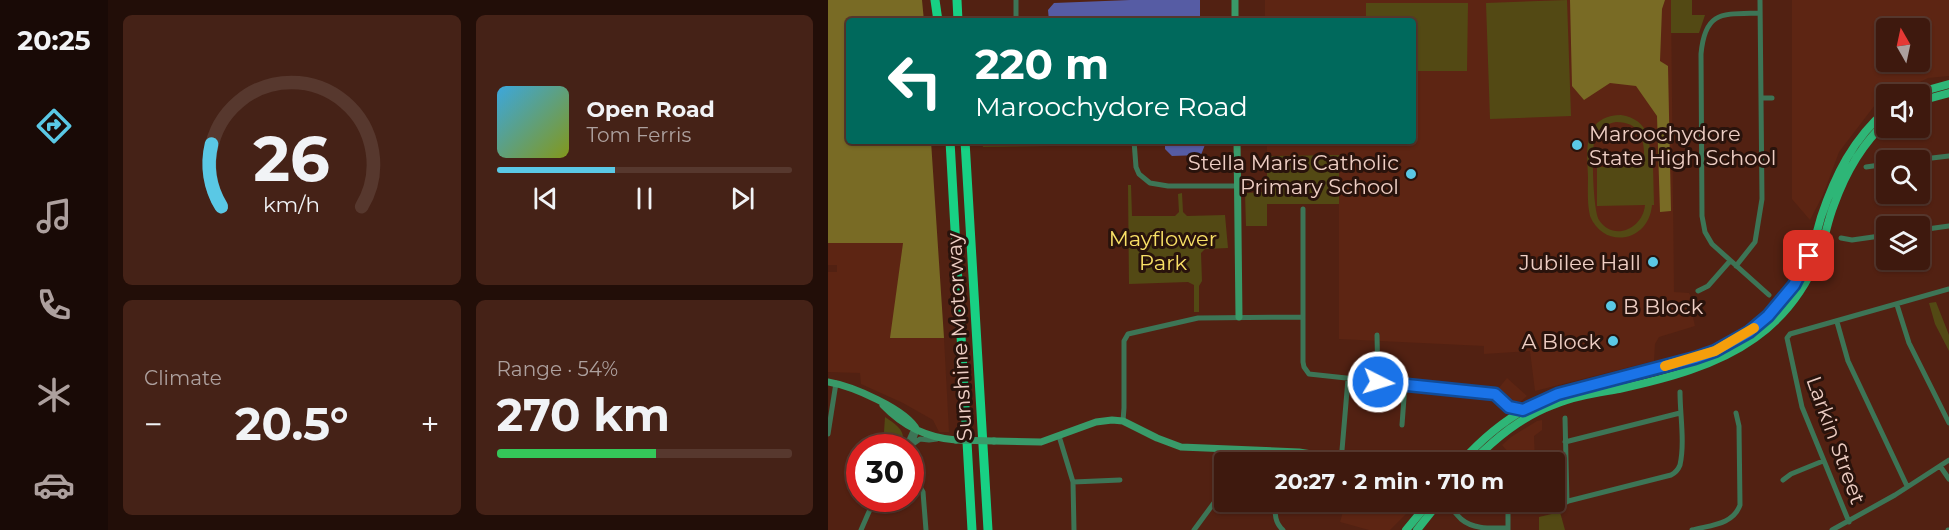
<!DOCTYPE html>
<html lang="en">
<head>
<meta charset="utf-8">
<style>
  body { margin:0; font-family:Montserrat,sans-serif; background:#452217; color:#f1f3f6; height:100vh; display:flex; flex-direction:column; font-size:22px; white-space:nowrap }
  * { box-sizing:border-box; margin:0 }
  p { font-size:20px; color:#ada09e }
  .icon { flex:none; width:33px; height:33px; fill:none; stroke:currentColor; stroke-width:2; stroke-linecap:round; stroke-linejoin:round }
  .map { position:relative; flex:1; overflow:hidden }
  .sheet { display:flex; flex-direction:column; gap:15px; padding:15px; background:#220e08; width:720px }
  .sheet>* { flex:none }
  .guide { position:absolute; left:18px; top:18px; width:570px; height:126px; border-radius:6px; box-shadow:0 2px 4px #0004,0 0 0 2px #57382e; background:#00695c; color:#fff; overflow:hidden }
  .needle { width:39px; rotate:351deg }
  .controls { position:absolute; left:1048px; top:18px; display:grid; gap:12px }
  .controls a { display:grid; place-items:center; width:54px; height:54px; border-radius:6px; background:#3e190e; box-shadow:0 2px 4px #0004,0 0 0 2px #57382e; font-size:30px }
  .speed { position:absolute; left:18px; top:434px; display:flex; gap:12px; font-size:30px; font-weight:700; text-align:center }
  .speed>* { display:grid; place-content:center; width:78px; height:78px; border-radius:50%; background:#3e190e; box-shadow:0 2px 4px #0004,0 0 0 2px #57382e; line-height:1 }
  .speed .limit { border:9px solid #d22; background:#fff; color:#111 }
  .pin { position:absolute; display:grid; place-items:center; width:51px; height:51px; color:#fff; margin:-26px; border-radius:12px; box-shadow:0 3px 9px #0006 }
  .me { position:absolute; width:66px; margin:-33px; rotate:95deg; stroke-linejoin:round; filter:drop-shadow(0 0 4px #0008) }
  .turn { display:flex; align-items:center; gap:21px; height:126px; padding:0 30px; font-size:27px }
  .turn .icon { width:78px; height:78px; stroke-width:2.5 }
  .turn b { display:block; font-size:42px; line-height:51px }
  .big { font-size:45px; font-weight:700; line-height:1.1 }
  .sheet .card { flex:1; display:flex; flex-direction:column; justify-content:center; gap:9px; min-width:0; padding:0 21px; border-radius:9px; background:#452217 }
  .sheet .dial { align-items:center; gap:0 }
  .dial svg { height:156px; overflow:visible; fill:none; stroke:#57382e; stroke-width:7; stroke-linecap:round; text-anchor:middle }
  .dial text { fill:#f1f3f6; stroke:none }
  .song { display:flex; align-items:center; gap:18px }
  .cover { width:72px; height:72px; border-radius:9px; background:linear-gradient(135deg,hsl(200 70% 55%),hsl(70 70% 35%)) }
  .played { height:6px; border-radius:3px; background:linear-gradient(90deg,#5ac8e5 40%,#57382e 40%) }
  .keys { display:flex; justify-content:space-around; direction:ltr }
  .heat { display:flex; justify-content:space-between; align-items:center; font-size:33px; direction:ltr }
  .charge { height:9px; border-radius:4px; background:linear-gradient(90deg,#34c759 54%,#57382e 0) }
  .sheet .tiles { flex:1; display:grid; gap:15px; grid-template-columns:repeat(2,1fr) }
  .trip { position:absolute; left:386px; top:452px; width:351px; height:60px; border-radius:6px; background:#3e190e; box-shadow:0 2px 4px #0004,0 0 0 2px #57382e; font-weight:700; line-height:60px; text-align:center }
  main { display:flex; flex:1; min-height:0 }
  .dock { display:flex; flex-direction:column; width:108px; justify-content:space-around; align-items:center; background:#190a06; color:#ada09e }
  .dock .icon { width:42px; height:42px }
  .dock .selected { color:#5ac8e5 }
  .dock b { font-size:27px; color:#f1f3f6 }
  .map>svg:first-child { display:block }
</style>
</head>
<body>
<main>
<nav class="dock">
<b>20:25</b>
<svg class="icon selected" aria-label="directions" viewBox="0 0 24 24"><path d="M12 3l9 9-9 9-9-9zM9 14v-3h6M13 9l2 2-2 2"/></svg>
<svg class="icon" aria-label="music" viewBox="0 0 24 24"><path d="M9 18V5l10-2v13"/><circle cx="6" cy="18" r="3"/><circle cx="16" cy="16" r="3"/></svg>
<svg class="icon" aria-label="phone" viewBox="0 0 24 24"><path d="M5 4h4l2 5-3 2q2 4 5 5l2-3 5 2v4C11 20 4 13 5 4z"/></svg>
<svg class="icon" aria-label="climate" viewBox="0 0 24 24"><path d="M12 3v18M4 7l16 10M4 17L20 7"/></svg>
<svg class="icon" aria-label="car" viewBox="0 0 24 24"><path d="M5 17H2v-5l4-1 3-4h7l3 4 3 1v5h-3M9 17h6M6 11h13"/><circle cx="7" cy="17" r="2"/><circle cx="17" cy="17" r="2"/></svg>
</nav>
<section class="sheet">
<div class="tiles">
<div class="card dial"><svg viewBox="0 0 100 80">
<path d="M14 69A42 42 0 1 1 86 69"/>
<path d="M14 69A42 42 0 0 1 9 37" stroke="#5ac8e5"/>
<text x="50" y="56" font-size="32" font-weight="700">26</text>
<text x="50" y="72" font-size="11">km/h</text>
</svg></div>
<div class="card">
<div class="song"><i class="cover"></i><div><b>Open Road</b><p>Tom Ferris</p></div></div>
<div class="played"></div>
<div class="keys"><svg class="icon" aria-label="previous" viewBox="0 0 24 24"><path d="M18 5L8 12l10 7zM5 5v14"/></svg><svg class="icon" aria-label="pause" viewBox="0 0 24 24"><path d="M8 5v14M16 5v14"/></svg><svg class="icon" aria-label="next" viewBox="0 0 24 24"><path d="M6 5l10 7-10 7zM19 5v14"/></svg></div>
</div>
<div class="card"><p>Climate</p>
<div class="heat"><a>−</a><b class="big">20.5°</b><a>+</a></div>
</div>
<div class="card"><p>Range · 54%</p><b class="big">270 km</b><div class="charge"></div></div>
</div>
</section>
<div class="map">
<svg width="1121" height="530" viewBox="0 0 1121 530">
  <rect width="100%" height="100%" fill="#522112"/>
  <path fill="#5d2513" fill-rule="evenodd" d="M437 0H843L846 292 861 293 865 301 862 305 867 326 831 337 827 344 826 361 707 391 702 351 656 354V346L511 339V155L439 156V141H585V21H437Z
    M964 0H1121V76L1100 78 1067 94H1059V99L1047 105 1011 152 995 195 982 220 964 199ZM1092 28V62H1059V28Z
    M0 243H75L63 338H116L121 432H111L105 420 75 403 33 384 32 373 0 372V272H9V265H0Z
    M679 378 699 396 691 403H685L670 389Z
    M714 420V430L706 436 707 462H685V458L674 445 683 437 709 421Z
    M518 501H587L586 506 562 530H541L512 522Z"/>
  <path fill="#534914" fill-rule="evenodd" d="M739 0 743 116 662 119 658 3Z
    M843 0H864V15H877L871 33H843Z
    M538 3H640L639 71H585V21H538Z
    M793 115C822 120 822 141 823 166H825L826 205H824C821 242 776 250 762 216 759 203 760 190 760 177 759 150 754 116 793 115ZM788 122C816 122 817 144 816 166L769 167V206L817 205C815 229 785 242 771 220 765 211 763 148 767 138 770 128 778 124 788 122Z
    M154 141H299V145L155 147Z
    M511 155V204H439V226H418L417 193 439 192V156Z
    M300 185H303L304 216H347L351 212 350 194 354 193 355 212 359 216 397 215 400 248 377 249 373 253 374 281 371 286V312H366V285L360 282 301 284Z
    M1108 302 1121 335V351L1107 324 1101 303Z
    M57 417C69 425 79 431 74 447H55Z
    M732 512 737 530H711V517Z"/>
  <path fill="#796b25" d="M0 0H94L96 21H21V141H103L116 338H62L75 243H0Z
    M742 0H837L834 9 832 61 840 66 843 211 832 212 829 116 808 86 782 83 756 100 744 86Z"/>
  <path fill="#565ca4" d="M302 0H372V21H221L220 10 226 3Z
    M337 141H378V142L373 155 344 156 337 149Z"/>
  <g fill="none" stroke-linecap="round" stroke-linejoin="round">
    <path stroke="#3d7556" stroke-width="5" d="M932 13C895 14 877 10 873 54L874 216 877 232 884 244 941 295
      M188 21V0
      M933 98H944
      M306 141 308 167 311 174 322 183 340 186H410
      M1087 160 1121 156
      M1038 167 1059 164
      M475 209V362L476 367 481 374 667 394 681 407 695 410
      M1092 230 1121 226
      M1013 238 1024 240 1059 235
      M908 266 927 242 934 199 932 0
      M870 291 880 286 902 261
      M1069 305 1081 343 1121 423
      M1009 322 1020 361 1079 486
      M549 335 550 382
      M737 418 739 502
      M295 421 296 408V341L300 334 370 318 475 317
      M574 425 577 384
      M0 434 8 383
      M231 436 245 482 246 530
      M737 442 852 413
      M85 444 92 439 101 440 109 439
      M78 447 84 433 89 430
      M82 450 89 430
      M448 462V451
      M513 462 520 379
      M1112 466 1121 479
      M82 470 95 492 98 530
      M955 480 963 474 995 461
      M245 482 292 480
      M447 501C447 512 446 522 455 530
      M616 501C622 506 627 513 633 519 646 530 664 528 680 528
      M680 501V530
      M680 508H713L843 475C847 473 850 470 852 465 857 442 852 415 852 392
      M1021 522 974 407 959 338 962 334 1121 289
      M33 530 47 498
      M366 530 391 496V449
      M864 530C882 525 905 525 912 505L911 426 908 413
      M1004 530 1067 495 1121 460
      M1120 530H1121"/>
    <path stroke="#399a69" stroke-width="7" d="M407 0V21
      M409 141 411 317
      M0 382C24 386 78 409 89 430
      M55 405C75 426 99 438 128 440
      M166 441 213 442 268 422 284 420 295 421 329 438 353 447 471 452 490 455 512 462"/>
    <path stroke="#2eb677" stroke-width="8" d="M1085 94 1121 84
      M1092 101 1121 93
      M633 462C660 432 690 408 729 395 795 371 874 371 930 325 951 308 968 286 979 261 985 247 989 232 993 217 1007 176 1025 138 1059 110
      M644 462C668 438 693 417 725 405 746 396 769 393 791 389 837 379 888 366 927 338 955 318 977 289 990 257 997 240 999 222 1006 205 1017 174 1035 143 1059 121
      M578 530 602 501
      M589 530 612 501"/>
    <path stroke="#18d084" stroke-width="9" d="M107 0 110 21
      M129 0 130 21
      M122 141 144 530
      M137 141 160 530"/>
    <path stroke="#399a69" stroke-width="7" d="M128 440 166 441"/>
  </g>
  <g fill="none" stroke-linecap="round" stroke-linejoin="round">
    <defs>
      <path id="route" d="M550 382 667 394 681 407 695 410 730 394 867 358 887 351 921 332 940 316 966 285 981 256"/>
    </defs>
    <use href="#route" stroke="#114b97" stroke-width="15"/>
    <use href="#route" stroke="#1a73e8" stroke-width="10"/>
    <path stroke="#f59e0b" stroke-width="10" d="M837 366 887 351 926 328"/>
  </g>
  <g fill="#5ac8e5" stroke="#29130c" stroke-width="2">
    <circle cx="749" cy="145" r="6"/>
    <circle cx="583" cy="174" r="6"/>
    <circle cx="825" cy="262" r="6"/>
    <circle cx="783" cy="306" r="6"/>
    <circle cx="785" cy="341" r="6"/>
  </g>
  <g text-anchor="middle" dominant-baseline="central" stroke-width="6" stroke-linejoin="round" paint-order="stroke">
    <g font-size="21" fill="#eecec4" stroke="#29130c" text-anchor="end">
      <text x="761" y="133" text-anchor="start">Maroochydore<tspan x="761" dy="24">State High School</tspan></text>
      <text x="571" y="162">Stella Maris Catholic<tspan x="571" dy="24">Primary School</tspan></text>
      <text x="813" y="262">Jubilee Hall</text>
      <text x="795" y="306" text-anchor="start">B Block</text>
      <text x="773" y="341">A Block</text>
    </g>
    <g font-size="21" fill="#f9e066" stroke="#29130c">
      <text x="335" y="238">Mayflower<tspan x="335" dy="24">Park</tspan></text>
    </g>
    <g font-size="21" fill="#eecec4" stroke="#29130c">
      <text transform="translate(131 337) rotate(-93)">Sunshine Motorway</text>
      <text transform="translate(1008 440) rotate(70)">Larkin Street</text>
    </g>
  </g>
</svg>
<div class="controls">
<a><svg class="needle" viewBox="-14 -14 28 28"><path d="M0-13l5 13h-10z" fill="#e53935"/><path d="M0 13l5-13h-10z" fill="#ada09e"/></svg></a>
<a><svg class="icon" aria-label="sound" viewBox="0 0 24 24"><path d="M4 9h4l5-4v14l-5-4H4zM17 9q2 3 0 6"/></svg></a>
<a><svg class="icon" aria-label="search" viewBox="0 0 24 24"><circle cx="10" cy="10" r="6"/><path d="M15 15l6 6"/></svg></a>
<a><svg class="icon" aria-label="layers" viewBox="0 0 24 24"><path d="M12 4l9 5-9 5-9-5zM3 14l9 5 9-5"/></svg></a>
</div>
<div class="speed"><div class="limit">30</div></div>
<div class="pin" style="left:981px;top:256px;background:#d93025"><svg class="icon" aria-label="arrive" viewBox="0 0 24 24"><path d="M6 21V4h12l-3 4 3 4H6"/></svg></div>
<svg class="me" style="left:550px;top:382px" viewBox="-20 -20 40 40"><circle r="17" fill="#1a73e8" stroke="#fff" stroke-width="3"/><path d="M0-11L8 9 0 5-8 9z" fill="#fff"/></svg>
<div class="trip">20:27 · 2 min · 710 m</div>
<div class="guide">
<div class="turn"><svg class="icon" aria-label="left" viewBox="0 0 24 24"><path d="M17 20v-9H6M10 6l-5 5 5 5"/></svg><div><b>220 m</b>Maroochydore Road</div></div>
</div>
</div>
</main>
</body>
</html>
